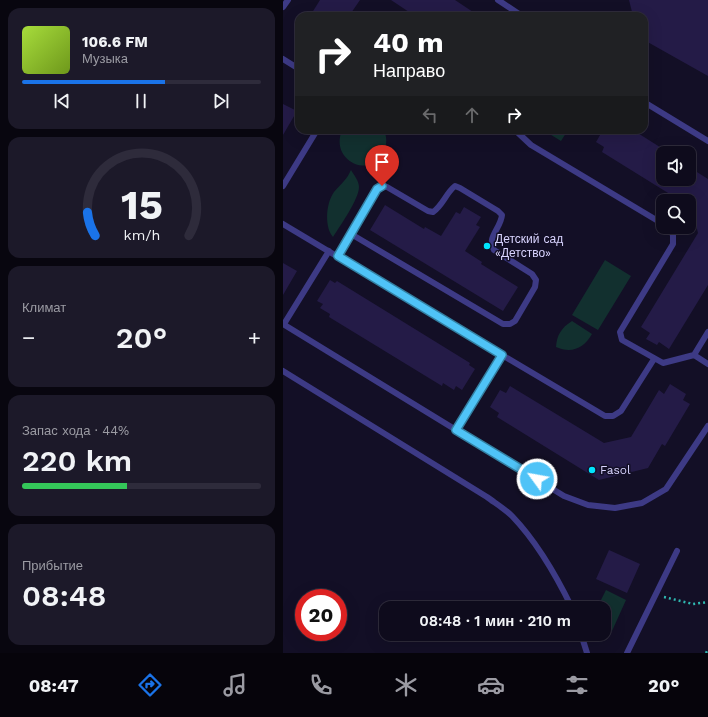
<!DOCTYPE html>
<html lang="ru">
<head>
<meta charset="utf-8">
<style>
  body { margin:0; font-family:"Work Sans",sans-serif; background:#1c1929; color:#f1f3f6; height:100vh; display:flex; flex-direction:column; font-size:15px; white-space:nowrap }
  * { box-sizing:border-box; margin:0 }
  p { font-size:13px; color:#9b9ba3 }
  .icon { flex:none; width:22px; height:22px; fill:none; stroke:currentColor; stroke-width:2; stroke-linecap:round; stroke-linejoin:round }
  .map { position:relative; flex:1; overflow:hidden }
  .drawer { display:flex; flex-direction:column; gap:8px; padding:8px; background:#08060f; width:283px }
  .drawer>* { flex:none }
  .top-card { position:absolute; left:12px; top:12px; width:353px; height:122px; border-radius:12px; box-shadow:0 4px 16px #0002,0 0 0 1px #2e2b3b; background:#202124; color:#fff; overflow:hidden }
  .fabs { position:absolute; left:373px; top:146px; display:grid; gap:8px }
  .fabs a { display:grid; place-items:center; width:40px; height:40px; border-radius:8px; background:#0e0b1c; box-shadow:0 4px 16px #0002,0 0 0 1px #2e2b3b; font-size:20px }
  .speed { position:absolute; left:12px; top:589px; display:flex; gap:8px; font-size:20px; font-weight:700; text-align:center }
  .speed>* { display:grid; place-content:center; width:52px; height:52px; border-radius:50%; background:#0e0b1c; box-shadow:0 4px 16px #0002,0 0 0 1px #2e2b3b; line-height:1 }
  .speed .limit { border:6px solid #d22; background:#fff; color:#111 }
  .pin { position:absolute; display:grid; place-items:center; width:34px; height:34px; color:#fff; margin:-41px -17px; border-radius:50% 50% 50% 0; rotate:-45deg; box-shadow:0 0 4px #0007 }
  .pin .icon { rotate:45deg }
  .me { position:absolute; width:44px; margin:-22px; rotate:302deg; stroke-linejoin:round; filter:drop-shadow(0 0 3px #0008) }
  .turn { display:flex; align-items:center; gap:14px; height:84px; padding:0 12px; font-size:18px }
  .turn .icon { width:52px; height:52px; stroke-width:2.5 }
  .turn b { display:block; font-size:28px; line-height:34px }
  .lanes { display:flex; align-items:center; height:38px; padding:0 12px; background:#0003; justify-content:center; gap:20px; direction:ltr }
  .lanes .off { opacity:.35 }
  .big { font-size:30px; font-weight:600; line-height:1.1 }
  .drawer .tile { flex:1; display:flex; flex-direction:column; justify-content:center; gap:6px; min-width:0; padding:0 14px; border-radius:12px; background:#1c1929 }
  .drawer .dial { align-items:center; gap:0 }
  .dial svg { height:104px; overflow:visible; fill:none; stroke:#2e2b3b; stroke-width:7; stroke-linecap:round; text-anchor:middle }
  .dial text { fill:#f1f3f6; stroke:none }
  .song { display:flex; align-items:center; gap:12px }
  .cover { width:48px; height:48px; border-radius:6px; background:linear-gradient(135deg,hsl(80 70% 55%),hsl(80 70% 35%)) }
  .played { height:4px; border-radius:2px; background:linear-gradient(90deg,#1a73e8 60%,#2e2b3b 60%) }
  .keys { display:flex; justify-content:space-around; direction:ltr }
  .heat { display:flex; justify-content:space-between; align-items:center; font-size:22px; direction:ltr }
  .charge { height:6px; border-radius:3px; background:linear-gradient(90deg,#34c759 44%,#2e2b3b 0) }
  .trip { position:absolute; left:96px; top:601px; width:232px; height:40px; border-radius:12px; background:#0e0b1c; box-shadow:0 4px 16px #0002,0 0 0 1px #2e2b3b; font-weight:600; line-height:40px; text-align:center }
  .tab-bar { display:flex; height:64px; justify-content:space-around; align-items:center; background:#06040b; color:#9b9ba3 }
  .tab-bar .icon { width:28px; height:28px }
  .tab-bar .on { color:#1a73e8 }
  .tab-bar b { font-size:18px; color:#f1f3f6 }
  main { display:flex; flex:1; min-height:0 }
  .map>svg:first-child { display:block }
</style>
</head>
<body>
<main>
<section class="drawer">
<div class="tile">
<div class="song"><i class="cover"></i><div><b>106.6 FM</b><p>Музыка</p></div></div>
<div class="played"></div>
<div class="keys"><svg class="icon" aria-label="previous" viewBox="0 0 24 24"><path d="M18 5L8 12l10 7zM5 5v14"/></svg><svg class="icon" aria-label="pause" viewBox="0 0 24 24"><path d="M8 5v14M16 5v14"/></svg><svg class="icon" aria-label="next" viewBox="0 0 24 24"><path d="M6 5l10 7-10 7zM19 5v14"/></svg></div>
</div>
<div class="tile dial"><svg viewBox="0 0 100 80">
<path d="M14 69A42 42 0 1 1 86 69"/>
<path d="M14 69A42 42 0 0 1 8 51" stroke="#1a73e8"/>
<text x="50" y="56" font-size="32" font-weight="700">15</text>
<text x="50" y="72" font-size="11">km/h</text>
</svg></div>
<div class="tile"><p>Климат</p>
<div class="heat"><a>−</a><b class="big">20°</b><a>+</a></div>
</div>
<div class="tile"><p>Запас хода · 44%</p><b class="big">220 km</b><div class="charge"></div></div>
<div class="tile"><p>Прибытие</p><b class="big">08:48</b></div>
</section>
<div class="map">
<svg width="425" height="653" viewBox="0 0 425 653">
  <rect width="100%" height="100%" fill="#130f26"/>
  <path fill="#12302f" d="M59 130H101C104 137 104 144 101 151 90 180 46 162 59 130Z
    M260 130H285L278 141Z
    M68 170C71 175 76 181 76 187 76 199 57 226 50 237 41 227 43 203 51 192 54 188 58 185 61 181 64 178 66 174 68 170Z
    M322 260 348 276 315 330 289 315Z
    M289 321 309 334C301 348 289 354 273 347 274 335 278 328 289 321Z
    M323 590 343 600 329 631 321 620V608H314Z"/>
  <path fill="#241b47" d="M37 0H77L66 16H27Z
    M108 0H172L196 16H132Z
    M346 0H425V76L361 40V16H350Z
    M0 104 14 111 0 135Z
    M320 130H350L380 149V179H406V167L425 179V285L386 349 376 342 374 345 363 339 367 333 358 327 415 233 409 208 406 206V201H398L319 152 321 147 313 142Z
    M102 205 141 229 142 227 158 236 173 212 177 214 181 207 198 217 193 225 197 227 182 251 199 262 198 264 235 287 220 311 87 230Z
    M0 263 14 271 0 295Z
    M47 280 52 283 54 281 187 363 186 365 192 369 179 390 173 386 171 390 160 383 159 386 46 317 47 314 37 308 40 304 34 301Z
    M387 384 403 394 400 400 407 404 382 446 379 444 365 468 316 480 214 417 216 413 207 407 217 390 223 393 227 386 321 443 348 437 376 390 381 394Z
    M326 550 357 564 344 593 313 579Z"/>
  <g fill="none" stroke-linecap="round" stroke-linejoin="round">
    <path stroke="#2fb8b0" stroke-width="2.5" stroke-dasharray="2 3" stroke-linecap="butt" d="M381 597 410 604 425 602
      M423 653 425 649"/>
    <path stroke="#3d3a85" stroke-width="6" d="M215 0 239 16
      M0 7 5 0
      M0 59 16 69
      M361 102 425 141
      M232 130 248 145 380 224
      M0 186 34 130
      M0 224 219 355 173 430
      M385 227 390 235V244L337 332 339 340 380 363 411 355 425 364
      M55 256 94 189 99 186 104 187 145 211 150 212C160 205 163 193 172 186L177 188 215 211 219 215C218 228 203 238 211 250L249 274 253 280 252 287 232 321 227 324H220L68 234
      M0 324 281 496 305 505 332 508 359 503 383 489 425 426
      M1 324 46 251
      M219 355 322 416H330L338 411 371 359
      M411 355 425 332
      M0 371 204 497C212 503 222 509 229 516 254 542 273 575 289 608
      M298 634 304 653
      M344 653 394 551"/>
  </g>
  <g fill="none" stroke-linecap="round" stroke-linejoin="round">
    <defs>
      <path id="route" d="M99 186 94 189 55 256 219 355 173 430 254 479"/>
    </defs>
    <use href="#route" stroke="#337fa1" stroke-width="10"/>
    <use href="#route" stroke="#4fc3f7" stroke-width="7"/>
  </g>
  <g fill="#00e5ff" stroke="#130f26" stroke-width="1.5">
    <circle cx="204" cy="246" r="4"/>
    <circle cx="309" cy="470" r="4"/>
  </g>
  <g text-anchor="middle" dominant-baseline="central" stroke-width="3" stroke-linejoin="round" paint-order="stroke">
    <g font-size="12" fill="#d9d4ff" stroke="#130f26" text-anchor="start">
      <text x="212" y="239">Детский сад<tspan x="212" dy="14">«Детство»</tspan></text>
      <text x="317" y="470">Fasol</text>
    </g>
  </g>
</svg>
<div class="fabs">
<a><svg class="icon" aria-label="sound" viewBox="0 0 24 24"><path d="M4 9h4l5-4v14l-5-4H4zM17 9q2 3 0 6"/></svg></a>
<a><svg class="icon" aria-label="search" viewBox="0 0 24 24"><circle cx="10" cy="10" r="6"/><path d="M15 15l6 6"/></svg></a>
</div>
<div class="speed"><div class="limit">20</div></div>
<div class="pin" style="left:99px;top:186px;background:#d93025"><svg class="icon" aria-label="arrive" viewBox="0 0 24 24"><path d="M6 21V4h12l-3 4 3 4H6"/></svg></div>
<svg class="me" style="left:254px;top:479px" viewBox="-20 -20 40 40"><circle r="17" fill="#4fc3f7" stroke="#fff" stroke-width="3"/><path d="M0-11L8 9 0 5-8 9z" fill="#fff"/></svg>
<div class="trip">08:48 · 1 мин · 210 m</div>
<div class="top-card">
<div class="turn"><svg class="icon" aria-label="right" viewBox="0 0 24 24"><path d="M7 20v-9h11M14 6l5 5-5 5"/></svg><div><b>40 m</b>Направо</div></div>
<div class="lanes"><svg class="icon off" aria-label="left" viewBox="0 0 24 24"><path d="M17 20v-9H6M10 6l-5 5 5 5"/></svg><svg class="icon off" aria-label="ahead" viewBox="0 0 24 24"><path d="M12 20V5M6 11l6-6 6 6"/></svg><svg class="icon" aria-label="right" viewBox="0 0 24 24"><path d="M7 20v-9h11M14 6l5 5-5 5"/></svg></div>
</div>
</div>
</main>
<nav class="tab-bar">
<b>08:47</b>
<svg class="icon on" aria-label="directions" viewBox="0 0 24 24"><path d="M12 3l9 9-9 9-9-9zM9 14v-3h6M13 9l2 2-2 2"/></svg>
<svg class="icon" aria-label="music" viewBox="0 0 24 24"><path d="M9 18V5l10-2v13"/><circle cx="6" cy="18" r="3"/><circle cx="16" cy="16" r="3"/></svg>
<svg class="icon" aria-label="phone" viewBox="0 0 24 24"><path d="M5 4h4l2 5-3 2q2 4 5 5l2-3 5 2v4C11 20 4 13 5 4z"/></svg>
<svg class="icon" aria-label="climate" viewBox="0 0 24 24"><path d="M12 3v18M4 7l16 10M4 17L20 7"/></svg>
<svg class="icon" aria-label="car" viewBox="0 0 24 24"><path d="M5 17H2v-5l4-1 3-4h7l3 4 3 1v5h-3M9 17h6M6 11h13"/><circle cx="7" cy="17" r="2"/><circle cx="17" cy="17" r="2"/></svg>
<svg class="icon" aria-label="filters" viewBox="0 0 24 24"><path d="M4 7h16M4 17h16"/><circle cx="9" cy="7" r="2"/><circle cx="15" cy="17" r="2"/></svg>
<b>20°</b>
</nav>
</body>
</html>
